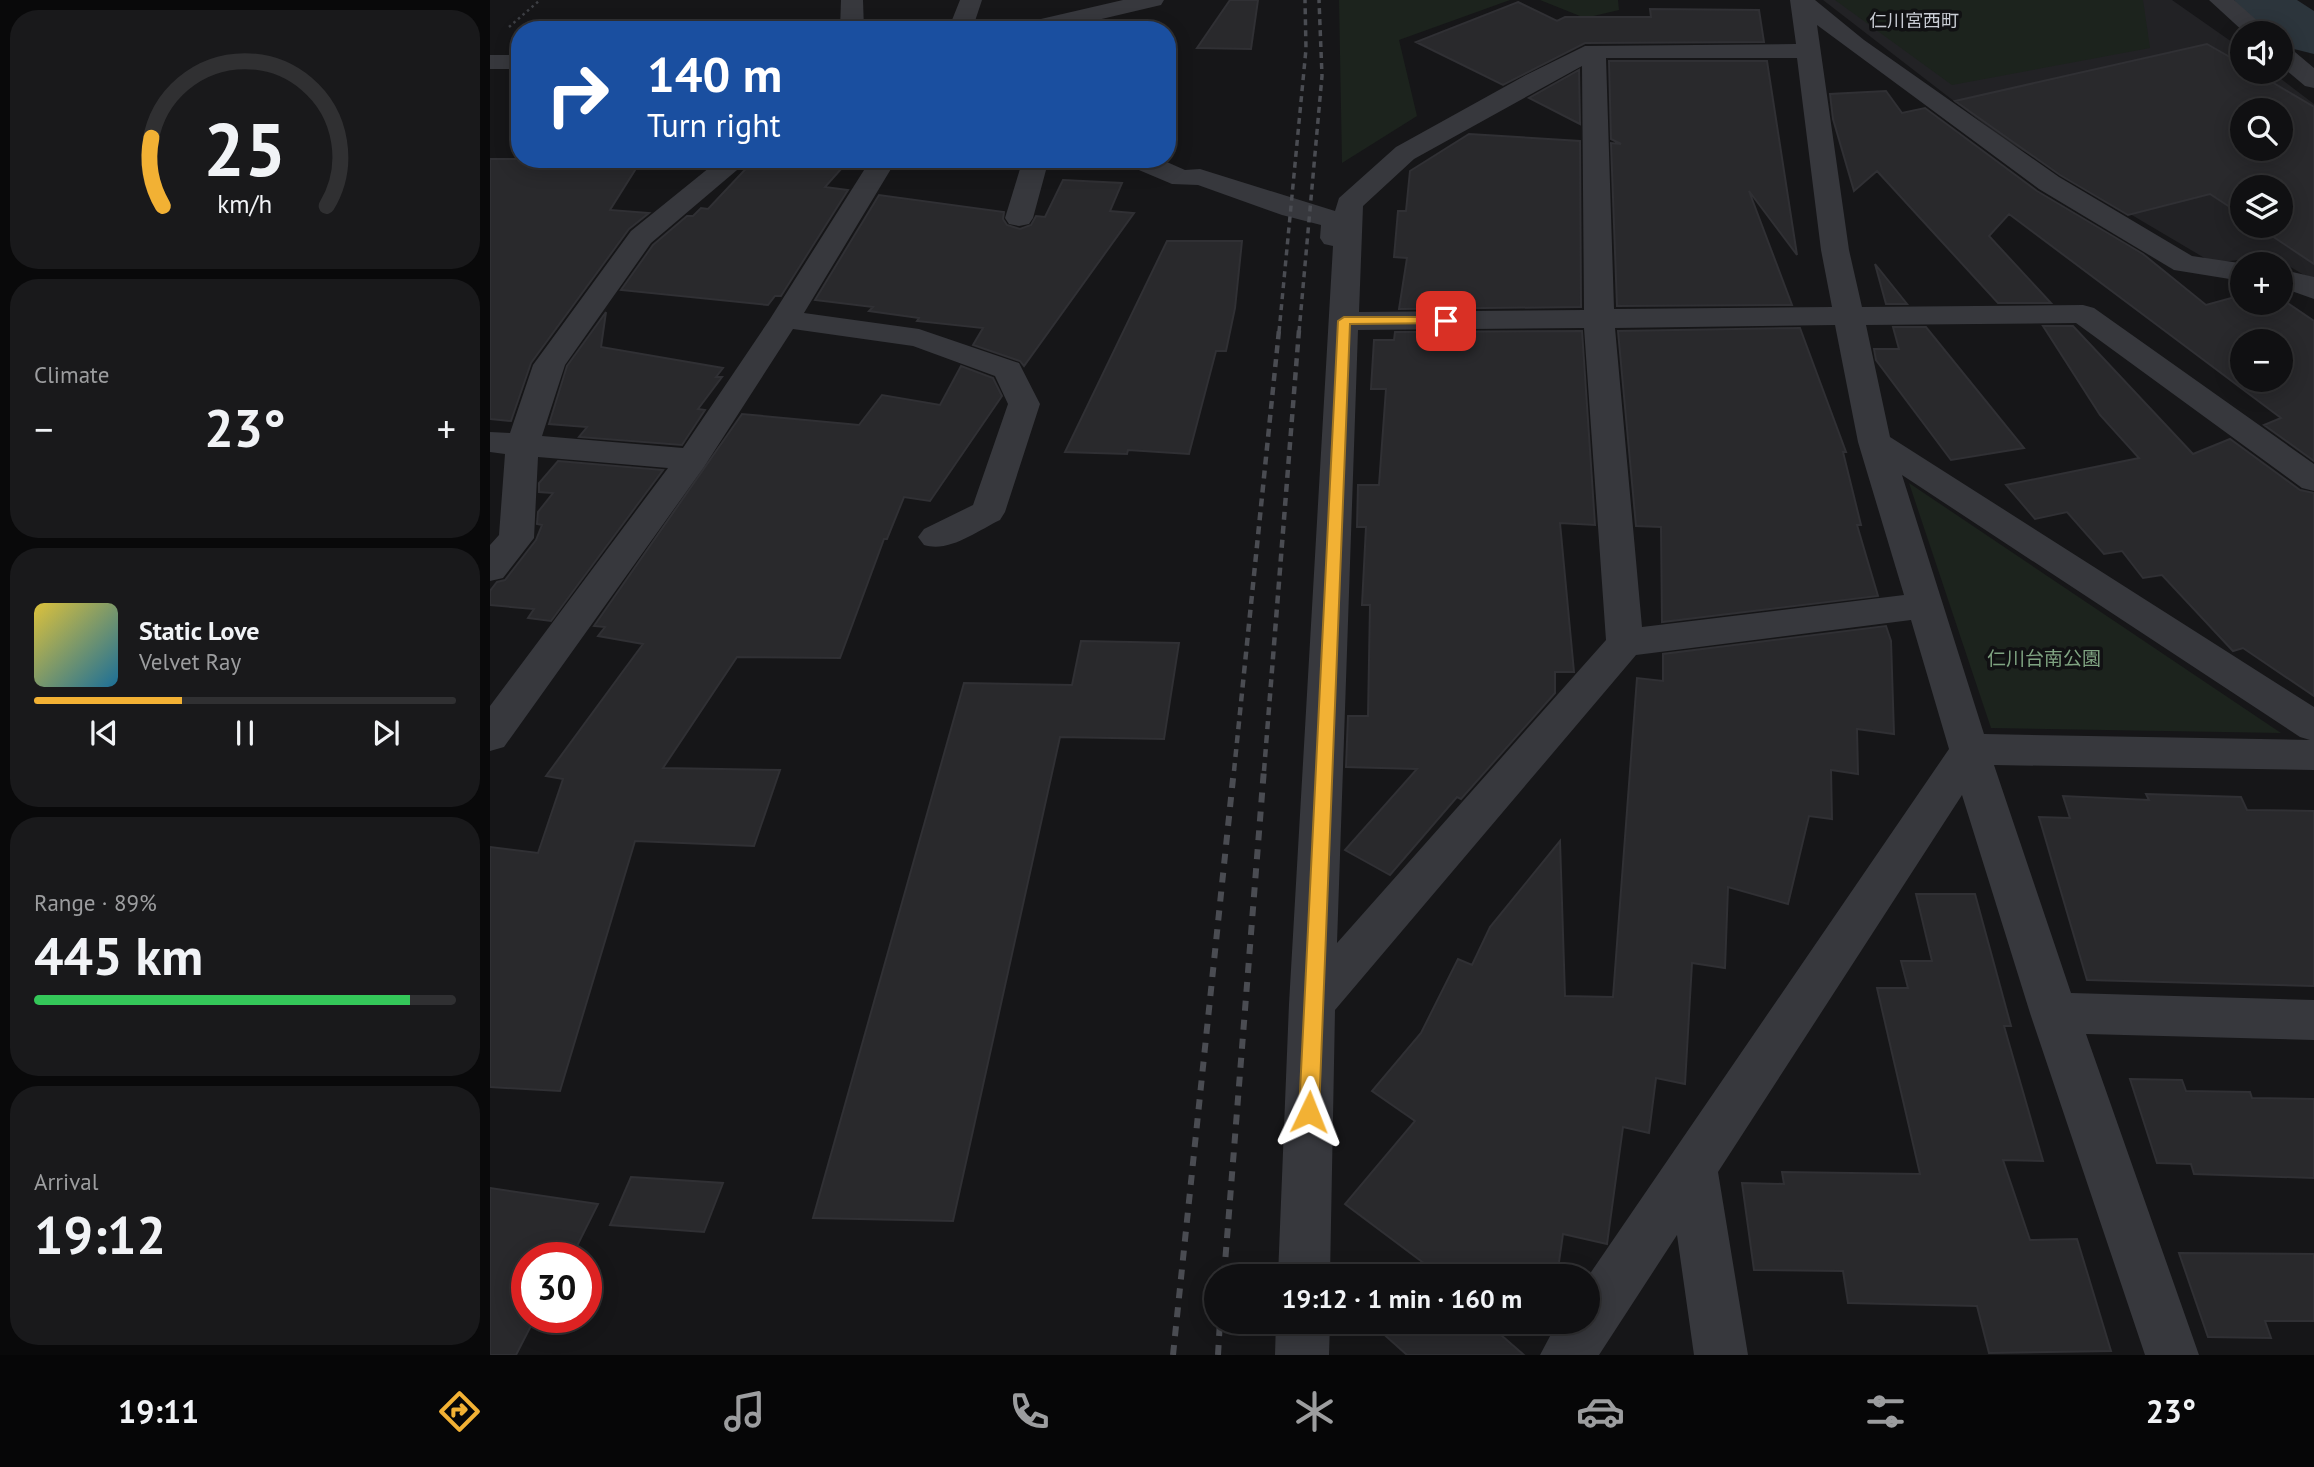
<!DOCTYPE html>
<html lang="en">
<head>
<meta charset="utf-8">
<style>
  body { margin:0; font-family:"PT Sans","Noto Sans JP",sans-serif; background:#19191b; color:#f1f3f6; height:100vh; display:flex; flex-direction:column; font-size:26px; white-space:nowrap }
  * { box-sizing:border-box; margin:0 }
  p { font-size:23px; color:#9c9d9f }
  .icon { flex:none; width:38px; height:38px; fill:none; stroke:currentColor; stroke-width:2; stroke-linecap:round; stroke-linejoin:round }
  .map { position:relative; flex:1; overflow:hidden }
  .sheet { display:flex; flex-direction:column; gap:10px; padding:10px; background:#09090a; width:490px }
  .sheet>* { flex:none }
  .hud { position:absolute; left:21px; top:21px; width:665px; height:147px; border-radius:28px; box-shadow:0 4px 18px #0003,0 0 0 2px #303032; background:#1a4fa0; color:#fff; overflow:hidden }
  .controls { position:absolute; left:1740px; top:21px; display:grid; gap:14px }
  .controls a { display:grid; place-items:center; width:63px; height:63px; border-radius:50%; background:#101012; box-shadow:0 4px 18px #0003,0 0 0 2px #303032; font-size:35px }
  .speed { position:absolute; left:21px; top:1242px; display:flex; gap:14px; font-size:35px; font-weight:700; text-align:center }
  .speed>* { display:grid; place-content:center; width:91px; height:91px; border-radius:50%; background:#101012; box-shadow:0 4px 18px #0003,0 0 0 2px #303032; line-height:1 }
  .speed .limit { border:10px solid #d22; background:#fff; color:#111 }
  .pin { position:absolute; display:grid; place-items:center; width:60px; height:60px; color:#fff; margin:-30px; border-radius:14px; box-shadow:0 4px 10px #0006 }
  .me { position:absolute; width:77px; margin:-38px; rotate:2deg; stroke-linejoin:round; filter:drop-shadow(0 0 5px #0008) }
  .turn { display:flex; align-items:center; gap:24px; height:147px; padding:0 21px; font-size:32px }
  .turn .icon { width:91px; height:91px; stroke-width:2.5 }
  .turn b { display:block; font-size:49px; line-height:60px }
  .big { font-size:52px; font-weight:700; line-height:1.1 }
  .sheet .widget { flex:1; display:flex; flex-direction:column; justify-content:center; gap:10px; min-width:0; padding:0 24px; border-radius:28px; background:#19191b }
  .sheet .dial { align-items:center; gap:0 }
  .dial svg { height:182px; overflow:visible; fill:none; stroke:#303032; stroke-width:7; stroke-linecap:round; text-anchor:middle }
  .dial text { fill:#f1f3f6; stroke:none }
  .song { display:flex; align-items:center; gap:21px }
  .cover { width:84px; height:84px; border-radius:10px; background:linear-gradient(135deg,hsl(50 70% 55%),hsl(200 70% 35%)) }
  .played { height:7px; border-radius:4px; background:linear-gradient(90deg,#f2b134 35%,#303032 35%) }
  .keys { display:flex; justify-content:space-around; direction:ltr }
  .heat { display:flex; justify-content:space-between; align-items:center; font-size:38px; direction:ltr }
  .charge { height:10px; border-radius:5px; background:linear-gradient(90deg,#34c759 89%,#303032 0) }
  .trip { position:absolute; left:714px; top:1264px; width:396px; height:70px; border-radius:35px; background:#101012; box-shadow:0 4px 18px #0003,0 0 0 2px #303032; font-weight:700; line-height:70px; text-align:center }
  .tabs { display:flex; height:112px; justify-content:space-around; align-items:center; background:#060607; color:#9c9d9f }
  .tabs .icon { width:49px; height:49px }
  .tabs .active { color:#f2b134 }
  .tabs b { font-size:32px; color:#f1f3f6 }
  main { display:flex; flex:1; min-height:0 }
  .map>svg:first-child { display:block }
</style>
</head>
<body>
<main>
<section class="sheet">
<div class="widget dial"><svg viewBox="0 0 100 80">
<path d="M14 69A42 42 0 1 1 86 69"/>
<path d="M14 69A42 42 0 0 1 9 39" stroke="#f2b134"/>
<text x="50" y="56" font-size="32" font-weight="700">25</text>
<text x="50" y="72" font-size="11">km/h</text>
</svg></div>
<div class="widget"><p>Climate</p>
<div class="heat"><a>−</a><b class="big">23°</b><a>+</a></div>
</div>
<div class="widget">
<div class="song"><i class="cover"></i><div><b>Static Love</b><p>Velvet Ray</p></div></div>
<div class="played"></div>
<div class="keys"><svg class="icon" aria-label="previous" viewBox="0 0 24 24"><path d="M18 5L8 12l10 7zM5 5v14"/></svg><svg class="icon" aria-label="pause" viewBox="0 0 24 24"><path d="M8 5v14M16 5v14"/></svg><svg class="icon" aria-label="next" viewBox="0 0 24 24"><path d="M6 5l10 7-10 7zM19 5v14"/></svg></div>
</div>
<div class="widget"><p>Range · 89%</p><b class="big">445 km</b><div class="charge"></div></div>
<div class="widget"><p>Arrival</p><b class="big">19:12</b></div>
</section>
<div class="map">
<svg width="1824" height="1355" viewBox="0 0 1824 1355">
  <rect width="100%" height="100%" fill="#161618"/>
  <path fill="#222225" fill-rule="evenodd" d="M1333 0H1682L1752 49V72H1782L1824 104V281L1782 256 1723 263 1513 139ZM1752 110H1790V149H1752ZM1752 187H1790V226H1752Z"/>
  <path fill="#1c231d" d="M849 0H1020L909 40 927 116 852 163Z
    M1050 0H1128L1129 10 1095 18Z
    M1345 0H1653L1660 48 1462 85Z
    M1419 483 1791 733 1501 728Z"/>
  <g fill="none" stroke-linecap="round" stroke-linejoin="round">
    <path fill="#2c353c" fill-rule="evenodd" d="M1744 0H1807L1824 11V54L1804 49 1790 39V33C1773 33 1753 14 1744 0Z"/>
  </g>
  <path fill="#29292c" stroke="#303034" stroke-width="2" fill-rule="evenodd" d="M740 0H768L761 49 707 48Z
    M1028 2 1067 21 1075 17H1161L1160 9 1269 10 1274 42 1095 43 1013 85 926 42Z
    M1717 44 1752 64V72H1765L1824 107V264L1767 226H1790V187H1752V215L1720 194 1638 215 1570 175 1465 101ZM1752 110H1790V149H1752Z
    M1119 61H1277L1307 255 1259 191 1302 305 1127 306 1121 143 1131 144 1121 139Z
    M1089 70 1090 124 1039 98Z
    M1396 91 1412 113 1435 108 1547 191 1653 254 1716 305 1752 295V303H1790V298L1824 321V461L1774 425 1791 418 1519 214 1499 236 1561 303H1508L1387 171 1364 191 1343 119 1340 94ZM1752 341H1790V380H1752Z
    M979 134 1090 141 1091 307 909 309 917 258 904 257 908 211H916L920 171Z
    M0 159H152L120 210 159 213 139 229 41 363 21 421 0 419Z
    M265 159H360L335 187 358 190 291 296H285L278 305 131 290 163 245 197 216H203L211 208 218 209Z
    M573 180 632 183 620 211 644 213 534 366 530 361 483 345 493 328 427 321 429 318 379 311 383 307 325 300 389 195 514 212 513 219 517 225 530 229 541 225 546 216 555 217Z
    M677 241H752L745 308 736 351H726L699 454 638 450 637 454 575 452Z
    M1385 264 1417 304H1396Z
    M116 312 111 347 233 368 226 377H232L208 409 215 410 192 445 89 437 97 427 59 424 77 366Z
    M1553 326H1583L1703 454 1740 439 1810 490 1824 493V696L1753 648 1743 651 1672 575 1653 578 1632 551 1614 554 1577 512 1545 519 1516 485 1649 458 1610 415Z
    M1403 327H1436L1534 448 1461 460 1386 360 1384 349H1409Z
    M1310 328 1356 452H1353L1371 525H1367L1388 596 1172 622 1171 527 1146 526 1128 331Z
    M1092 331 1105 525 1070 523 1084 672H1065V693L971 799 967 797 900 875 855 850 927 769 856 767 858 716H878L880 605H872L876 527H867L868 485H889L896 389H881L884 340H904L905 332Z
    M471 366 503 378 512 396 440 501 414 497 397 539H394L350 658 247 657 173 768 290 770 264 846 145 841 70 1091 0 1087V847L48 853 73 779 56 776 153 644 108 636 115 627 104 626 252 414 369 425 392 395 450 405Z
    M68 461 173 470 61 621 38 618 44 609 0 605V591L7 582 15 580 46 540 52 525 47 524 48 512 63 493 49 492V483Z
    M1396 626 1401 641 1404 734 1367 729 1368 774 1341 770 1342 819 1319 816 1298 904 1238 887 1235 968 1202 963 1195 1084 1166 1078 1159 1133 1133 1127 1117 1244 1073 1234 1067 1276H951L855 1204 925 1121 882 1091 931 1033 968 959 982 965 1000 927 1070 841 1075 996 1123 997 1147 678 1173 681V654Z
    M591 641 689 643 674 739 570 737 463 1221 323 1218 474 683 582 685Z
    M1656 794 1751 797 1757 810 1824 811V986L1597 980 1549 817 1580 818 1573 796 1659 800Z
    M1426 894H1485L1521 1026H1514L1553 1161 1513 1160 1540 1240 1587 1239 1621 1351 1499 1353 1487 1306 1358 1303 1353 1271 1264 1270 1252 1183 1294 1184 1292 1172 1430 1174 1387 988H1418L1411 961H1442Z
    M1640 1079 1692 1080 1696 1091 1760 1092 1762 1098 1824 1099V1178L1704 1174 1701 1164 1667 1163Z
    M141 1177 233 1183 214 1232 120 1225Z
    M0 1188 108 1204 81 1258H37V1318H45L26 1355H0Z
    M1689 1253 1824 1254V1321H1775L1781 1338 1718 1337Z
    M879 1321H995L1034 1355H917Z"/>
  <g fill="none" stroke-linecap="round" stroke-linejoin="round">
    <path stroke="#3d3f44" stroke-width="2.5" stroke-dasharray="2.5 3.5" stroke-linecap="butt" d="M19 27 50 0"/>
    <path fill="#37383d" fill-rule="evenodd" d="M351 0H373L374 30H350Z
      M470 0H492L482 30H458Z
      M633 0H674L671 5 565 30H521L525 25Z
      M1300 0H1325L1374 40 1569 177 1702 256 1756 264H1752V281L1684 270 1549 189 1327 25 1359 250 1372 307 1593 305 1604 308 1824 464V491L1812 488 1586 323 1376 325 1400 437 1824 707V770L1504 765 1581 993 1824 1000V1040L1596 1034 1709 1355H1655L1540 1013 1472 795 1228 1172 1258 1355H1204L1187 1235 1109 1355H1050L1068 1321H1097V1278L1459 749 1421 620 1146 655 845 1010 840 1276H788L799 1004 843 246 834 244 830 238 831 225 792 215 708 185 682 184 637 165 633 159H670L695 170 710 169 845 211 849 198 906 147 1036 75 1095 46 1306 44ZM1116 58H1307L1331 250 1342 307 1124 309ZM1092 66 1094 310 869 312 873 206 924 159ZM1345 325 1368 442 1414 595 1152 627 1125 328ZM1094 328 1116 640 847 943 868 330ZM1412 475 1810 737 1820 740 1494 734Z
      M1719 0H1744L1781 33H1755Z
      M1790 45 1799 47 1824 68V88L1815 86 1790 65Z
      M0 55H30V69H0Z
      M230 159H260L161 243 75 365 52 436 193 448 280 319 381 159H407L314 313 429 329 529 363 550 404 515 512 510 520C487 531 459 553 434 545L428 537 434 529 483 505 518 404 505 376 423 346 303 329 214 467 14 747 0 751V706L178 468 48 457 44 538 13 578 0 581V545L9 535 15 454 0 452V432L20 433 43 365 141 231Z
      M533 159H559L543 218 539 224 529 226 519 224 515 218Z
      M1790 269 1824 277V299L1790 287Z
      M786 1321H840L839 1355H785Z"/>
    <path stroke="#4a4c52" stroke-width="3.5" stroke-dasharray="6 5" stroke-linecap="butt" d="M789 332 816 49 815 0
      M809 332 832 76 829 0"/>
    <path stroke="#4a4c52" stroke-width="4.5" stroke-dasharray="8 6" stroke-linecap="butt" d="M744 771 789 330
      M774 771 809 330"/>
    <path stroke="#4a4c52" stroke-width="6" stroke-dasharray="10 9" stroke-linecap="butt" d="M734 1276 774 769
      M683 1355 744 769
      M728 1355 730 1321"/>
  </g>
  <path fill="#f2b134" stroke="#9d7322" stroke-width="2" d="M956 317 962 321 960 323 860 324 829 1112 826 1119 819 1122 812 1119 809 1112 848 321 854 317Z"/>
  <g text-anchor="middle" dominant-baseline="central" stroke-width="7" stroke-linejoin="round" paint-order="stroke">
    <g font-size="18" fill="#c9ccd4" stroke="#111113">
      <text x="1424" y="20">仁川宮西町</text>
    </g>
    <g font-size="19" fill="#7fa381" stroke="#111113">
      <text x="1554" y="658">仁川台南公園</text>
    </g>
  </g>
</svg>
<div class="controls">
<a><svg class="icon" aria-label="sound" viewBox="0 0 24 24"><path d="M4 9h4l5-4v14l-5-4H4zM17 9q2 3 0 6"/></svg></a>
<a><svg class="icon" aria-label="search" viewBox="0 0 24 24"><circle cx="10" cy="10" r="6"/><path d="M15 15l6 6"/></svg></a>
<a><svg class="icon" aria-label="layers" viewBox="0 0 24 24"><path d="M12 4l9 5-9 5-9-5zM3 14l9 5 9-5"/></svg></a>
<a>+</a>
<a>−</a>
</div>
<div class="speed"><div class="limit">30</div></div>
<div class="pin" style="left:956px;top:321px;background:#d93025"><svg class="icon" aria-label="arrive" viewBox="0 0 24 24"><path d="M6 21V4h12l-3 4 3 4H6"/></svg></div>
<svg class="me" style="left:819px;top:1112px" viewBox="-20 -20 40 40"><path d="M0-17L14 15 0 8-14 15z" fill="#f2b134" stroke="#fff" stroke-width="4"/></svg>
<div class="trip">19:12 · 1 min · 160 m</div>
<div class="hud">
<div class="turn"><svg class="icon" aria-label="right" viewBox="0 0 24 24"><path d="M7 20v-9h11M14 6l5 5-5 5"/></svg><div><b>140 m</b>Turn right</div></div>
</div>
</div>
</main>
<nav class="tabs">
<b>19:11</b>
<svg class="icon active" aria-label="directions" viewBox="0 0 24 24"><path d="M12 3l9 9-9 9-9-9zM9 14v-3h6M13 9l2 2-2 2"/></svg>
<svg class="icon" aria-label="music" viewBox="0 0 24 24"><path d="M9 18V5l10-2v13"/><circle cx="6" cy="18" r="3"/><circle cx="16" cy="16" r="3"/></svg>
<svg class="icon" aria-label="phone" viewBox="0 0 24 24"><path d="M5 4h4l2 5-3 2q2 4 5 5l2-3 5 2v4C11 20 4 13 5 4z"/></svg>
<svg class="icon" aria-label="climate" viewBox="0 0 24 24"><path d="M12 3v18M4 7l16 10M4 17L20 7"/></svg>
<svg class="icon" aria-label="car" viewBox="0 0 24 24"><path d="M5 17H2v-5l4-1 3-4h7l3 4 3 1v5h-3M9 17h6M6 11h13"/><circle cx="7" cy="17" r="2"/><circle cx="17" cy="17" r="2"/></svg>
<svg class="icon" aria-label="filters" viewBox="0 0 24 24"><path d="M4 7h16M4 17h16"/><circle cx="9" cy="7" r="2"/><circle cx="15" cy="17" r="2"/></svg>
<b>23°</b>
</nav>
</body>
</html>
